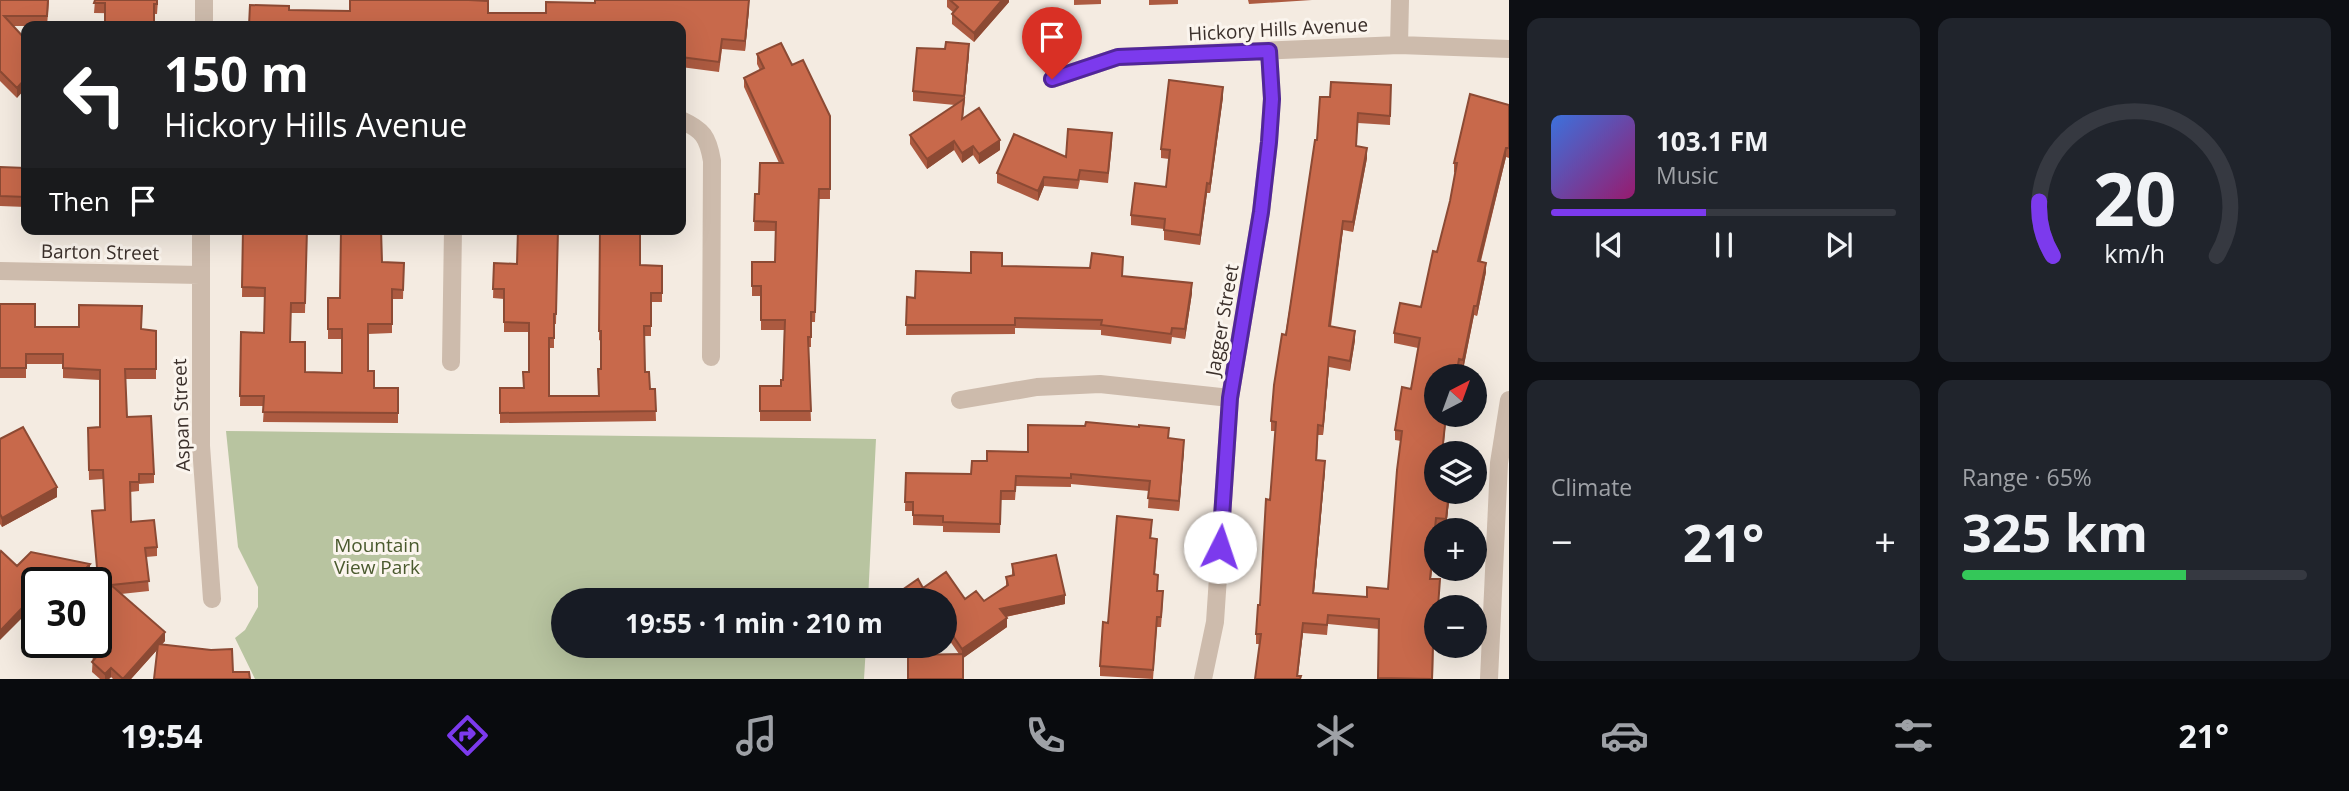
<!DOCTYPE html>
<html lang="en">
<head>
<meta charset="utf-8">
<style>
  body { margin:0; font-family:"Open Sans",sans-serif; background:#20242c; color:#f1f3f6; height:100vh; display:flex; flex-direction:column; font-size:26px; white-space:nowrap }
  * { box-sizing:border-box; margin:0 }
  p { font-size:23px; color:#9ea1a6 }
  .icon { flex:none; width:38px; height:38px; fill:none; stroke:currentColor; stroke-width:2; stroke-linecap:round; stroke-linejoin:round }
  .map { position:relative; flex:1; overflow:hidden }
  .sheet { display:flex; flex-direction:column; gap:18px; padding:18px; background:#0d0f14; width:840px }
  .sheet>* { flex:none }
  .hud { position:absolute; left:21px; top:21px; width:665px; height:214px; border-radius:14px; box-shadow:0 7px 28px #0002; background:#202124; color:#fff; overflow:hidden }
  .needle { width:46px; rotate:41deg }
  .buttons { position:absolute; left:1424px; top:364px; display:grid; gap:14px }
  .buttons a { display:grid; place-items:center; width:63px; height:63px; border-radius:50%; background:#171b24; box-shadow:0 7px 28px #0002; font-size:35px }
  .speed { position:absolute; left:21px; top:567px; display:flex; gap:14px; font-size:35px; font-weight:700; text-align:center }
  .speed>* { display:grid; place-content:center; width:91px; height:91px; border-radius:50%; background:#171b24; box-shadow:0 7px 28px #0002; line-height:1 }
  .speed .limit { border:4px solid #111; border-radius:10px; background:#fff; color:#111 }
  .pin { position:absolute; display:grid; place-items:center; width:60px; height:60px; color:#fff; margin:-72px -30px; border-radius:50% 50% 50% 0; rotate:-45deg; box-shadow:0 0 7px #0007 }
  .pin .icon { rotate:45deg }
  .me { position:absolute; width:77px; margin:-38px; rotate:4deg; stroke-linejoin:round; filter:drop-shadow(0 0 5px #0008) }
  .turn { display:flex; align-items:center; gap:24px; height:147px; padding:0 28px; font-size:32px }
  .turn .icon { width:91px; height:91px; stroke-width:2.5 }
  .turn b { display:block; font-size:49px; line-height:60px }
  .then { display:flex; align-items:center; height:66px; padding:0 28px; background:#0003; gap:14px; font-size:26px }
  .big { font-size:52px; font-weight:700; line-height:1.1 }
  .sheet .card { flex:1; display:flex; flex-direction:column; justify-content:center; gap:10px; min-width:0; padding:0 24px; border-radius:14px; background:#20242c }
  .sheet .dial { align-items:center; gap:0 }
  .dial svg { height:182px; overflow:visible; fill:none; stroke:#363941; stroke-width:7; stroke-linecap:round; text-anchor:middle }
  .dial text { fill:#f1f3f6; stroke:none }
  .song { display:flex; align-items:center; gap:21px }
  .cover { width:84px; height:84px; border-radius:10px; background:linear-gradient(135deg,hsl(220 70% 55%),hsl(320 70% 35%)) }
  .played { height:7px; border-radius:4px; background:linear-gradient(90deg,#7c3aed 45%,#363941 45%) }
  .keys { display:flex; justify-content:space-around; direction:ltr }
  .heat { display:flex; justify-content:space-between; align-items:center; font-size:38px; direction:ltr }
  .charge { height:10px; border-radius:5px; background:linear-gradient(90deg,#34c759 65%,#363941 0) }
  .sheet .tiles { flex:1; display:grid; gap:18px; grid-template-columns:repeat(2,1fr) }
  .trip { position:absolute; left:551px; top:588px; width:406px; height:70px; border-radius:35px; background:#171b24; box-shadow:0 7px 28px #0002; font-weight:700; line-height:70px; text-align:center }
  .menu { display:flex; height:112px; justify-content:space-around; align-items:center; background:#090b0e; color:#9ea1a6 }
  .menu .icon { width:49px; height:49px }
  .menu .selected { color:#7c3aed }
  .menu b { font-size:32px; color:#f1f3f6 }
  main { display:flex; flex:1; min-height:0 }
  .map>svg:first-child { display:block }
</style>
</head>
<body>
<main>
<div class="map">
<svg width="1509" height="679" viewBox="0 0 1509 679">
  <rect width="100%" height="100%" fill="#f4ebe1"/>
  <path fill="#b8c4a0" d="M226 431 876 439 868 600H564V646H866L864 679H255L235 638 245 630 258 607V587L238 547Z"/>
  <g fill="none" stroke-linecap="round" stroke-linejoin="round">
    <path stroke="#cdbbac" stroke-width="18" d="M204 26V0
      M1399 45 1400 0
      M1052 79 1118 57 1399 45 1509 49
      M681 120C703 130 708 137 712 161L711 357
      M201 229V446L212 599
      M0 271 200 275
      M451 362 453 229
      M960 400 1037 387 1100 384 1230 398
      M1203 679 1215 622 1230 398 1261 212 1269 142 1272 98 1269 51
      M1489 679 1499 463 1509 400"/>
  </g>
  <path fill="#ac5a40" d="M0 0H49L47 26H13L26 40 17 98 0 81Z
    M95 0H158L157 14 94 13Z
    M947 0H1009V2L974 42 952 24V14L954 13 947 7Z
    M1074 0H1101V4L1074 5Z
    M1149 0H1178V4L1149 5Z
    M1248 0H1312L1249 4Z
    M749 9 745 51 722 49 719 72 681 67V26L289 10 546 13Z
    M757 54 792 65 830 116V199H819L815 322H811V347H808L811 421H760V386H781L783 380 784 330H761V296H752V262H775L776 231H754L755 194H759L779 163 744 87V78L760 70 757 64Z
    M969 54 963 118 1000 150 979 164 973 155 962 163 954 150 927 169 910 144V135L955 105 913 101V91Z
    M1391 95 1390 125 1358 123 1356 146 1367 158 1353 232 1343 230 1331 326 1355 340 1350 371 1329 367 1323 435H1318L1317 460 1325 471 1314 593 1367 597 1388 589 1401 441 1395 440V430L1411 389 1418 348 1394 343V333L1421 307 1437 252 1450 201 1455 173 1454 172V163L1509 105V158L1506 157 1481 261 1486 272 1477 316 1474 315 1463 370 1459 369 1437 415H1451L1450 421 1446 420 1443 453H1437V492H1450L1446 528H1436L1431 579 1440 589 1437 607V619L1434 618 1433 679H1378L1379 629 1328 624 1327 635 1303 633 1298 676 1301 679 1257 675 1260 644H1256V634L1260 605 1270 500 1275 431H1271V421L1317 140 1330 97Z
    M1223 97 1210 193H1207L1200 245 1164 240V229L1131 225V215L1166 187 1169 159 1161 158V149Z
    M1112 143 1108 183 1080 180 1078 189 1044 186 1038 201 997 183V173L1066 157Z
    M26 155V207L0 206V167L26 168Z
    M243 229H307L305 313H291L290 342 305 372 342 373V339H328V298H340L341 229H406V233H382L381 237 382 262 404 263 403 299H392V333L368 334V371L374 388H398V423L263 422 264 406H240L241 332 264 333V297H242Z
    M494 229H558L556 324H554V348H549V396H599L601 369V341L599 340 600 229H664V235H640V265L662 266V302H651V336H644L645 372 650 389H655L656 421 500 423V388H523L529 372V332H504V299L493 298 494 263 517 264 518 234H494Z
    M1002 266 1090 268 1123 266V276L1192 293 1185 339 1172 337 1171 344 1101 335V330L1015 328V334L906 335 907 297 915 298 971 273Z
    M0 304 35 327 141 329 156 331V379H125L127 417 154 474V483L139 484V491L130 492 131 522 157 547V556L146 557 149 591 121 594 165 641 162 644 250 679 157 650 131 679H113L111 677 109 679H100L92 672 93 652 89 648V642H96L102 624 92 511 105 510 103 479 89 480 88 428 100 427V380L63 378V364H26V378H0Z
    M1168 438 1184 450 1179 511 1148 508 1149 491 1071 484V487L1016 486 1015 500H1001L1000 533 943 532V526L913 525V511H905L906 473 971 474 987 461 1028 452Z
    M0 439 57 497 2 527 0 524Z
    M1152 529 1151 538 1157 548 1155 574 1158 584V591L1163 601 1161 627H1157L1153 679 1100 676V666L1108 623Z
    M1012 564 1065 604 1006 617 1007 627 963 658 959 654 945 634V600H895V595L923 588 965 599 984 601 1006 586V577L1012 575Z
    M17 566 90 573 37 583V615L29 623 23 617Z"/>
  <path fill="#8c4a34" d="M749 0V9L745 51V41Z
    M1002 0H1009V2L974 42V33Z
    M969 44V54L964 106V96Z
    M26 78V88L17 98V88Z
    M1223 87V97L1210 193V184Z
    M1000 140V150L979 164V154Z
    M954 141V150L927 169V159Z
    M973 146V155L962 163V153Z
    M1367 148V158L1353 232V222Z
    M1506 148V157L1478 271V261Z
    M1044 177V186L1038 201V191Z
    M1207 183V193L1200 245V235Z
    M1343 221V230L1329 336V326Z
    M1486 263V272L1477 316V306Z
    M1192 283V293L1185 339V329Z
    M1474 306V315L1463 370V360Z
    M1355 331V340L1350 371V361Z
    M1329 357V367L1323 435V426Z
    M1184 440V450L1179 511V501Z
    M1325 461V471L1313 602V593Z
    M57 487V497L2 527V518Z
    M1449 492H1450L1446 528V519Z
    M1436 518V528L1430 588V579Z
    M90 564V573L82 583H72Z
    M1065 595V604L1000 618V609Z
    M37 605V615L29 623V613Z
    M23 607V617L0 640V631Z
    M1007 618V627L962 659V649Z
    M1303 623V633L1297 679Z
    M165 632V641L131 679H123Z
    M111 668V677L109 679H105V674Z"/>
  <path fill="#c8694b" stroke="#8c4a34" stroke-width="2" d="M0 0H48L47 16H4L26 40V78L17 88 0 71Z
    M95 0H157V4H154V26H105V3H94Z
    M350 0H469L488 1V13H546V2L595 3V0H749L745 41 722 39 719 62 681 57V26H249L250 5 289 6V10L350 11Z
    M950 0H1002L974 33 952 14 958 7Z
    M946 42 969 44 964 96 913 91 917 48 945 49Z
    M781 43 792 65 803 60 830 116V189H819L815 312H811V337H808L811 411H760V386H781V380H783L785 320H761V286H752V262H775L776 222 754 221 755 194H759L760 163H783L744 78 764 68 757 54Z
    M1169 80 1223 87 1210 184 1207 183 1200 235 1164 230 1165 219 1131 215 1135 183 1166 187 1170 150 1161 149Z
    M1331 82 1391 85 1390 116 1358 113 1356 146 1367 148 1353 222 1343 221 1329 326 1355 331 1350 361 1329 357 1323 426 1318 425 1316 460 1325 461 1313 593 1367 597V587L1388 589 1397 470 1402 431 1395 430 1402 387 1411 389 1420 338 1394 333 1400 303 1421 307 1433 251 1437 252 1450 201 1457 163H1454L1470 94 1509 105V148H1506L1478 261 1486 263 1477 306H1474L1463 360 1459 359 1456 376H1437V415H1446L1442 453H1437V492H1449L1446 519 1436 518 1430 579H1440L1438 607 1437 609H1434L1432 679 1378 678 1379 619 1328 615 1327 625 1303 623 1297 676H1301L1300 679H1255L1261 634H1256L1258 605H1260L1266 499 1270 500 1276 422 1271 421 1274 385 1282 334 1286 335 1315 140H1317L1320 97H1330Z
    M964 99 962 119 979 108 1000 140 979 154 973 146 962 153 954 141 927 159 910 135Z
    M1068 129 1112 133 1108 173 1080 170 1078 180 1044 177 1038 191 997 173 1014 134 1066 157Z
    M26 155V197L0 196V167L26 168Z
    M243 229H307L305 303H291L290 342H305V372L342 373V329H328V298H340L341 229H381L382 262 404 263 403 290 392 289V324H368V371H374V388H398V413L263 412 264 396H240L241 332 264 333 265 288 242 287Z
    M518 229H558L556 314H554V338H549V396H599L598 369H601V331H599L600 229H640V265L662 266V293H651V326H644L645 372H649L650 389H655L656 411 500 413V388H524L523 372H529V323L504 322V289H493L494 263 517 264Z
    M971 252 1002 253V266L1090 268 1092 253 1123 257 1122 276 1192 283 1185 329 1172 328 1171 334 1101 325 1102 320 1015 318V325H906L907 297 915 298 916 271 971 273Z
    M0 304H35V327H79V305L142 306 141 329 156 331V369H125L127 417 151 416 154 474H139V482H130L131 522 154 520 157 547 145 548 149 581 111 585 165 632 123 679 111 668 105 674 92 662 97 656 93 652 98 646 93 642H96V630L102 624 92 511 105 510 103 470H89L88 428 100 427V370L63 368V354H26V368H0Z
    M1086 422 1139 427V425L1169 428 1168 438 1184 440 1179 501 1148 498 1150 481 1071 474V478L1016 476 1015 491H1001L1000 524 943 522V516L913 515V502H905L906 473 971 474 972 461H987V451L1028 452V425L1085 426Z
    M23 427 57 487 2 518 0 514V439Z
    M1117 516 1152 520 1150 538 1157 539 1154 574 1158 575 1157 591H1163L1161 617H1157L1153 670 1100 666 1103 622 1108 623Z
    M1 551 17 566 31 552 90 564 72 583H37V605L29 613 23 607 0 631V553Z
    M1056 555 1065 595 1000 609 1007 618 962 649 945 624V600H899L895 595 918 579 923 588 946 572 965 599 976 591 984 601 1008 585 1006 577 1014 575 1012 564Z
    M158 644 211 650 232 649 233 672H249L250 679H154Z
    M963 654V679H908V655Z"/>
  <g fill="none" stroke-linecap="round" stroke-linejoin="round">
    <defs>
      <path id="route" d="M1052 79 1118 57 1269 51 1272 99 1269 142 1261 212 1230 398 1220 547"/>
    </defs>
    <use href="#route" stroke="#51269a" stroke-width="18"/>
    <use href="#route" stroke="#7c3aed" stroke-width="12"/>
  </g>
  <g text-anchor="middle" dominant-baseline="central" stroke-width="6" stroke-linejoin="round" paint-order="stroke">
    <g font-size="19" fill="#3b302b" stroke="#fbf5ee">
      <text transform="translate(1278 29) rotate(-3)">Hickory Hills Avenue</text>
      <text transform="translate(100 252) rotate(1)">Barton Street</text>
      <text transform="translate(1222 320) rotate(-80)">Jagger Street</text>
      <text transform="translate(181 415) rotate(-92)">Aspan Street</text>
    </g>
    <g font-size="19" fill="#4a5a2e" stroke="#fbf5ee">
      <text x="377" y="545">Mountain<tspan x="377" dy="22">View Park</tspan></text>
    </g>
  </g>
</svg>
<div class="buttons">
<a><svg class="needle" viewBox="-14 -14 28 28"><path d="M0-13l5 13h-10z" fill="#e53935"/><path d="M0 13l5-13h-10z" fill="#9ea1a6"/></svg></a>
<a><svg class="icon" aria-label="layers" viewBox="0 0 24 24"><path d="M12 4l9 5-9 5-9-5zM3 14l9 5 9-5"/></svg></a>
<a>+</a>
<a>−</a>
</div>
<div class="speed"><div class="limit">30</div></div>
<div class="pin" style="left:1052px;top:79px;background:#d93025"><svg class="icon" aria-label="arrive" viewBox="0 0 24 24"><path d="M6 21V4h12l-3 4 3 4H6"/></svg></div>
<svg class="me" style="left:1220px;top:547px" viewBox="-20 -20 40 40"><circle r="19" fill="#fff"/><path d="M0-13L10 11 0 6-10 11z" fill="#7c3aed"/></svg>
<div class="trip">19:55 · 1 min · 210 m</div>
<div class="hud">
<div class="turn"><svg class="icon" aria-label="left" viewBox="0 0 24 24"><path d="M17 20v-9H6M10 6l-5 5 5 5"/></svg><div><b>150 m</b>Hickory Hills Avenue</div></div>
<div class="then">Then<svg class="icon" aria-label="arrive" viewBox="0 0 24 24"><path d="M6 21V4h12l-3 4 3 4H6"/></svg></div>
</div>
</div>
<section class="sheet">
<div class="tiles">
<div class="card">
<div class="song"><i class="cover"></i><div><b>103.1 FM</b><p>Music</p></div></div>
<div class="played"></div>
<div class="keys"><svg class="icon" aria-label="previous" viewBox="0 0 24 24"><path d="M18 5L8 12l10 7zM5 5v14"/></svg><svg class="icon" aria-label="pause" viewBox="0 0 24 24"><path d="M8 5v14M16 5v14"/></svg><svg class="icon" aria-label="next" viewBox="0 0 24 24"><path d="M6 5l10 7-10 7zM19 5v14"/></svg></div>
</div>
<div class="card dial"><svg viewBox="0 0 100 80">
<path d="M14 69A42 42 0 1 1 86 69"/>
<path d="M14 69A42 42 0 0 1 8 45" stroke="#7c3aed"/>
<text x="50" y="56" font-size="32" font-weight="700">20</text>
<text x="50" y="72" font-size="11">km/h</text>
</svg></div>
<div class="card"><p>Climate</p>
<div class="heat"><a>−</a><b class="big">21°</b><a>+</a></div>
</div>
<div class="card"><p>Range · 65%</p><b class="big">325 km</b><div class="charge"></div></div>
</div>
</section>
</main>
<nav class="menu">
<b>19:54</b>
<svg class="icon selected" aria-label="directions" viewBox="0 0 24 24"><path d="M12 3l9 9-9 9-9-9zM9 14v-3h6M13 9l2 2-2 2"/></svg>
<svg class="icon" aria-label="music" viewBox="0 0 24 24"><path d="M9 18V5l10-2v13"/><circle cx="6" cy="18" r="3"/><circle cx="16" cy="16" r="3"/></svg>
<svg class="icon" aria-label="phone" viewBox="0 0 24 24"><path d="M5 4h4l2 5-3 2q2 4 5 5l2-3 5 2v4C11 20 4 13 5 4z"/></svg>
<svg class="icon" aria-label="climate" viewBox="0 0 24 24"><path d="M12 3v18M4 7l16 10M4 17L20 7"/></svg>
<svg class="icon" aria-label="car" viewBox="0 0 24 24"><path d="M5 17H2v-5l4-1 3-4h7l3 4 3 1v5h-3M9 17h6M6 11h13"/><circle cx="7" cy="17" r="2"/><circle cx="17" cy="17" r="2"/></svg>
<svg class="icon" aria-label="filters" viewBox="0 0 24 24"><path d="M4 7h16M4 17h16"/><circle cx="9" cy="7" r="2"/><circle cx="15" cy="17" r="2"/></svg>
<b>21°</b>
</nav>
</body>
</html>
